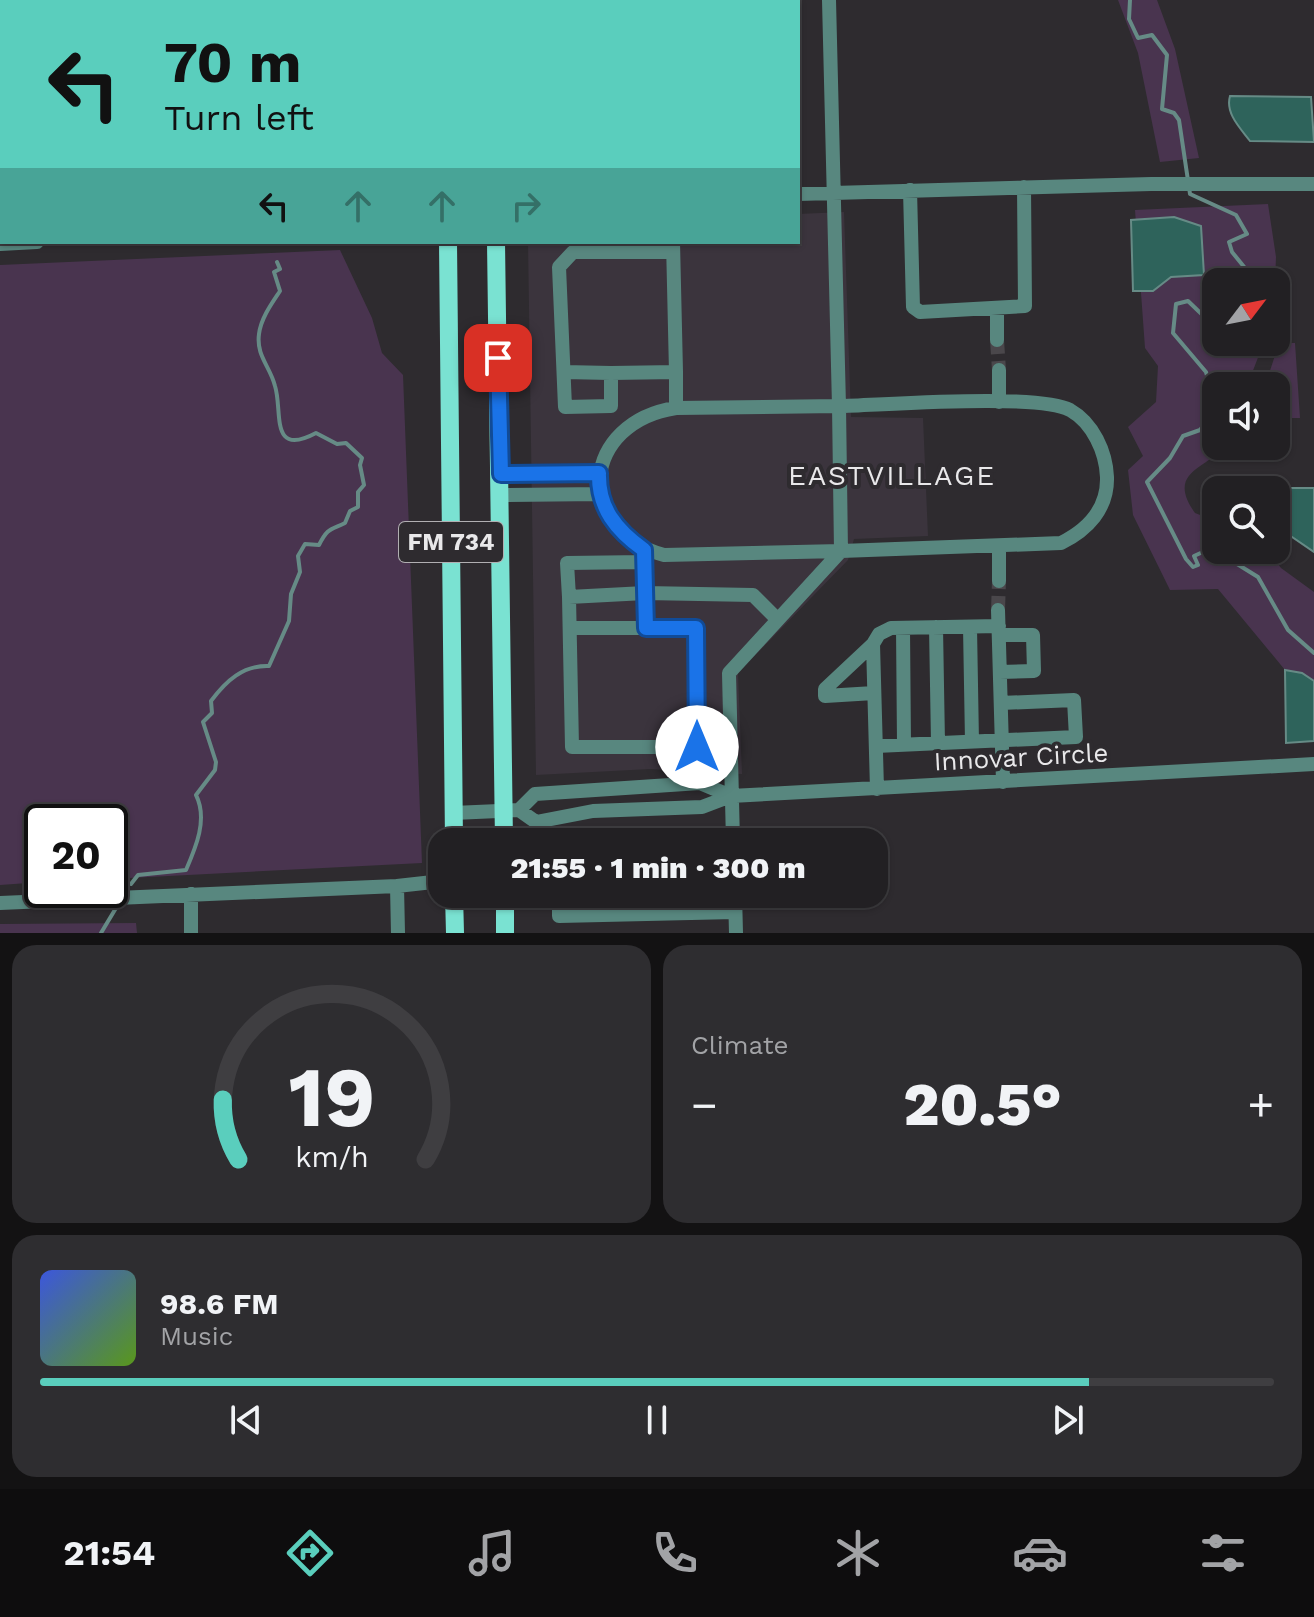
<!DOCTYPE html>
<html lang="en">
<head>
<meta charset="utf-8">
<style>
  body { margin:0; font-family:"Work Sans",sans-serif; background:#2e2d30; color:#f1f3f6; height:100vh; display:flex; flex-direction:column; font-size:30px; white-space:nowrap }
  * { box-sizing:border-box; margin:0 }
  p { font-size:26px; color:#a2a3a6 }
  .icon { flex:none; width:44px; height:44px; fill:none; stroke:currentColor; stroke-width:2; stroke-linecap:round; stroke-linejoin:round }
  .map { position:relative; height:933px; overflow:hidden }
  .side { display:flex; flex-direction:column; gap:12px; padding:12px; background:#131213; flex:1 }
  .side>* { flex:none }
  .hud { position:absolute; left:0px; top:0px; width:800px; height:244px; box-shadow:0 2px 6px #0004,0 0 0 2px #3f3e41; background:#5acebd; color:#111; overflow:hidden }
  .needle { width:52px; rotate:58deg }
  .controls { position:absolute; left:1202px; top:268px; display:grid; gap:16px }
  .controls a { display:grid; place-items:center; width:88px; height:88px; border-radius:16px; background:#222023; box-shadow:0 2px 6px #0004,0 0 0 2px #3f3e41; font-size:40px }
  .speed { position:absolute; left:24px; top:804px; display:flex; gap:16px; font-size:40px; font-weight:700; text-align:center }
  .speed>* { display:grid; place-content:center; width:104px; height:104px; border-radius:50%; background:#222023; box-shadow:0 2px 6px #0004,0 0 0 2px #3f3e41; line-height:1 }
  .speed .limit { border:4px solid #111; border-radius:12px; background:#fff; color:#111 }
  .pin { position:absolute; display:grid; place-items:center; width:68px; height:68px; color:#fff; margin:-34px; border-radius:16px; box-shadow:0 4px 12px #0006 }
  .me { position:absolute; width:88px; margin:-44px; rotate:0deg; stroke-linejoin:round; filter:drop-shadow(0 0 6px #0008) }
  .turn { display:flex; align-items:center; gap:28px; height:168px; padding:0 32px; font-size:36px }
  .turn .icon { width:104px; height:104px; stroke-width:2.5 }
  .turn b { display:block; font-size:56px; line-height:68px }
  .lanes { display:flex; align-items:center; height:76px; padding:0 32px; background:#0003; justify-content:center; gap:40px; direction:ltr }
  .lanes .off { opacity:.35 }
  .big { font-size:60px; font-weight:800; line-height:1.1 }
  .side .widget { flex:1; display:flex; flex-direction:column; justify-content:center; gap:12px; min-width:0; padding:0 28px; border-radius:24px; background:#2e2d30 }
  .side .dial { align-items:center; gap:0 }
  .dial svg { height:208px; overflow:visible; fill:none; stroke:#3f3e41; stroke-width:7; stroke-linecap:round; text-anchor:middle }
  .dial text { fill:#f1f3f6; stroke:none }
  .song { display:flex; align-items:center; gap:24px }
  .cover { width:96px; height:96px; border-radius:12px; background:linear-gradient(135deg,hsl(230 70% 55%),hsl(90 70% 35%)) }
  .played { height:8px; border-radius:4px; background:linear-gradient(90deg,#5acebd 85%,#3f3e41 85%) }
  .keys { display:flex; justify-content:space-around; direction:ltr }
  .heat { display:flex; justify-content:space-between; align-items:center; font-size:44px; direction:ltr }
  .side .tiles { flex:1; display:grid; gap:12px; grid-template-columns:1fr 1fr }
  .widget:last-child { grid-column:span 2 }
  .trip { position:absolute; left:428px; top:828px; width:460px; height:80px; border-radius:24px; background:#222023; box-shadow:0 2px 6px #0004,0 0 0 2px #3f3e41; font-weight:800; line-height:80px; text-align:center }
  .tab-bar { display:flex; height:128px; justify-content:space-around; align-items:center; background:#0e0d0e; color:#a2a3a6 }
  .tab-bar .icon { width:56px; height:56px }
  .tab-bar .selected { color:#5acebd }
  .tab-bar b { font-size:36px; color:#f1f3f6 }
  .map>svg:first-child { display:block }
</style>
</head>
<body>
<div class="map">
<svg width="1314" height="933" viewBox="0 0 1314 933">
  <rect width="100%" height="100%" fill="#2e2b2f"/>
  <path fill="#3b343d" d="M844 212 851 417 923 418 928 536 854 539 848 560 738 673 742 774 650 769 536 775 528 242H798V214Z"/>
  <path fill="#49344f" d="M1118 0H1157L1175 49 1199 158 1160 162 1138 53Z
    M1268 204 1276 257 1275 282H1216V342H1264L1247 386H1216V446H1226C1205 469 1166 472 1195 513L1216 521V550H1267L1281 568 1314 592V681L1302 673 1285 670 1218 589 1170 590 1133 515 1128 470 1143 456 1128 427 1156 402 1158 366 1145 348 1135 210Z
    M340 250 372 318 382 353 403 375 422 863 110 879V822H42V882L0 885V265Z
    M1279 343H1295L1300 418H1276V386H1265Z
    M1209 476H1241V490H1216V509H1209Z
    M136 923 137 933H0V924Z"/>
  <path fill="#2e635b" stroke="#668b86" stroke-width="2" d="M1230 96 1311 97 1314 142 1250 141C1240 128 1225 113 1230 96Z
    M1174 217 1201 226 1204 275 1171 277 1153 291H1133L1131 220Z
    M1281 488H1314V552L1276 526 1273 490Z
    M1285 670 1302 673 1314 681V741L1286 743Z"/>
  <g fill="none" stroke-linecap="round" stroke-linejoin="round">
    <path stroke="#668b86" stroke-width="4" d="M193 0 194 2
      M1130 0 1129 19 1138 38 1152 35 1167 55 1162 109 1174 113 1179 120 1190 194 1236 215 1247 234 1229 242 1232 252 1245 268 1244 282
      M1216 328 1188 301 1176 304 1173 333 1206 372 1216 408
      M1216 409 1200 430 1183 436 1170 458 1147 482 1186 559 1193 567 1198 565 1194 556 1216 546
      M1226 550 1229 559 1258 577 1288 630 1314 653
      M131 884 138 875 186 870C196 847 208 819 196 795L215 770 216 762 203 722 212 713 211 701C226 681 243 665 269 666L289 621 291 594 300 572 298 556 305 544 319 545C328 527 331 530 345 523L350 511 358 507V492L364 485 360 465 362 458 346 443 337 444 316 433C269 458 283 411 275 386 270 366 256 356 259 334 261 318 272 303 280 291L274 272 280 269 277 262
      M101 933 116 908"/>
    <path stroke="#4a474b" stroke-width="14" stroke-dasharray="14 7" stroke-linecap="butt" d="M997 340 999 370
      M998 610 999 581"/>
    <path stroke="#58877f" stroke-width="14" d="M114 2 116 0
      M0 92 2 91
      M910 190 913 307 920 312 1025 306 1024 187
      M798 194 1151 184H1314
      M0 223H2
      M673 242 676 372 611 373V406L565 407 559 267 573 252H673
      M0 244 37 242
      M997 310V340
      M999 370V402
      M564 372 611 373
      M676 372V408L839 406 841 551 664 555C571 530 582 422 676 408
      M501 474 599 473
      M501 495 601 494
      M999 547V581
      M644 550 646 628H696L697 747 730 744
      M569 597 567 563 644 562
      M998 610 1003 782
      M936 627 938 743
      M970 627 972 742
      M570 628H646
      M903 628 904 745
      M999 635H1033L1034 671 1000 672
      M873 644 825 689V696L874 693
      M876 746 1076 737 1074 700 1001 703
      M697 747H572L569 597 645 593 753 595 777 619
      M877 789 873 644 879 634 891 628 999 626
      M519 810 535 794 700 783 731 796
      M453 813 519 810 536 822 593 811 702 807 731 796 1314 764
      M733 842 729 673 841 551 1061 543C1087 530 1108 509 1107 477 1106 452 1093 423 1070 410 1038 393 884 405 839 406L829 0
      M397 886 442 881
      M191 894V933
      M559 894V916L735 912
      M697 894 698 912
      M735 894 736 933
      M0 903 397 886 398 933"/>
    <path stroke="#7ae2d2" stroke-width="18" d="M444 0V2
      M493 0V2
      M448 242 454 842
      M496 242 504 842
      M454 894 455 933
      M505 894V933"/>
  </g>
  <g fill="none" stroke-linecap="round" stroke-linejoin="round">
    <defs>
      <path id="route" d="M498 358 501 474 599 473C598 508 616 530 644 550L646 628H696L697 747"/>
    </defs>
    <use href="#route" stroke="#114b97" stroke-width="20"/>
    <use href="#route" stroke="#1a73e8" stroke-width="14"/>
  </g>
  <g text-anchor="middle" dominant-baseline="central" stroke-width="8" stroke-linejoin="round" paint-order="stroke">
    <rect fill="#2e2b2f" stroke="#b1afb2" stroke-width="2" x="399" y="522" width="104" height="40" rx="6"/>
    <g font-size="24" font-weight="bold" fill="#e9e8ea">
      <text x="451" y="542">FM 734</text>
    </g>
    <g font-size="26" fill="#e9e8ea" stroke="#2e2b2f">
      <text transform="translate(1021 757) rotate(-3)">Innovar Circle</text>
    </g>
    <g font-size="28" letter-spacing="2" fill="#e9e8ea" stroke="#2e2b2f">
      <text x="892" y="475">EASTVILLAGE</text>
    </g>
  </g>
</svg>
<div class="controls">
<a><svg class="needle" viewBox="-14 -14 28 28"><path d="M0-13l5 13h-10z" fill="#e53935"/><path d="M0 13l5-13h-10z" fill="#a2a3a6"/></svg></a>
<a><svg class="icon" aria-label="sound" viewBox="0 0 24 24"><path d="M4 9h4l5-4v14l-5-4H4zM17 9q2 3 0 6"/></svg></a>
<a><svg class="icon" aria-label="search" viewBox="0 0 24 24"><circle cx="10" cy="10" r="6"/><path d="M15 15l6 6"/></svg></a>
</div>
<div class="speed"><div class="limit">20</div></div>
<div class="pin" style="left:498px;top:358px;background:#d93025"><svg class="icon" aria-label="arrive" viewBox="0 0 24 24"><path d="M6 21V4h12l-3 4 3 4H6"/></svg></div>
<svg class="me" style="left:697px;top:747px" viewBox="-20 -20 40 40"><circle r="19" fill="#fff"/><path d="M0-13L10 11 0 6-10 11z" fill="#1a73e8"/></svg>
<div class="trip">21:55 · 1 min · 300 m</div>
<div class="hud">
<div class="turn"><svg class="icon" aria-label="left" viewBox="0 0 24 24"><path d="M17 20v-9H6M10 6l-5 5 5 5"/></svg><div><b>70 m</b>Turn left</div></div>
<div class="lanes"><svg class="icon" aria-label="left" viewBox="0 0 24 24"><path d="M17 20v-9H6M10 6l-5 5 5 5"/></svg><svg class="icon off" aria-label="ahead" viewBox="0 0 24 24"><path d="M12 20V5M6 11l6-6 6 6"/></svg><svg class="icon off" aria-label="ahead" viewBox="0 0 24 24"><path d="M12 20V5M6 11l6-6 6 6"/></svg><svg class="icon off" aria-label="right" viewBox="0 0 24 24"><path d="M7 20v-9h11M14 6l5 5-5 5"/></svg></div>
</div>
</div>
<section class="side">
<div class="tiles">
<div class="widget dial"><svg viewBox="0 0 100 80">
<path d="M14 69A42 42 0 1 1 86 69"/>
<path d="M14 69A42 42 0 0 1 8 46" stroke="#5acebd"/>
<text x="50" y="56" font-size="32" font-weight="700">19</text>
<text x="50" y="72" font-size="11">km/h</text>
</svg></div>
<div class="widget"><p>Climate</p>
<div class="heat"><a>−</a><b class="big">20.5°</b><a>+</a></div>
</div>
<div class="widget">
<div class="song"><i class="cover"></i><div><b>98.6 FM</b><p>Music</p></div></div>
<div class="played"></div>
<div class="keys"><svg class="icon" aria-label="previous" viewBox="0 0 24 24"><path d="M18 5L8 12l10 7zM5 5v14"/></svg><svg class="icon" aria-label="pause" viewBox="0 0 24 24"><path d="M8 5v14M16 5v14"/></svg><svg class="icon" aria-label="next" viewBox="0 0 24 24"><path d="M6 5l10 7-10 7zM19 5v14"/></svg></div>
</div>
</div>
</section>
<nav class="tab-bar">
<b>21:54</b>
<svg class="icon selected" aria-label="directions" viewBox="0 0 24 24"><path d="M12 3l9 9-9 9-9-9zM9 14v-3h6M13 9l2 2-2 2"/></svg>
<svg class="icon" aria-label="music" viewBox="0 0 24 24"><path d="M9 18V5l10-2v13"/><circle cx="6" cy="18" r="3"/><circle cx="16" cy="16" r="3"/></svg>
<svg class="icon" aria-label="phone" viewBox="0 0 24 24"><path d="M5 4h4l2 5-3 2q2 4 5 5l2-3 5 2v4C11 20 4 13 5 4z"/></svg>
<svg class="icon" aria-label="climate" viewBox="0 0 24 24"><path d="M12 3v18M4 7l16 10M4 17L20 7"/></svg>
<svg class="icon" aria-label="car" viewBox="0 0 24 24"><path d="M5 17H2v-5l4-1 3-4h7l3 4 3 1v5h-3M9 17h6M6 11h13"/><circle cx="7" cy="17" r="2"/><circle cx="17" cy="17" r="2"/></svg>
<svg class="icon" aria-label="filters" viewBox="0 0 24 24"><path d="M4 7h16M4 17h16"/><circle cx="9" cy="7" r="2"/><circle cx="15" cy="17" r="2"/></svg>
</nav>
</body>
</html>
